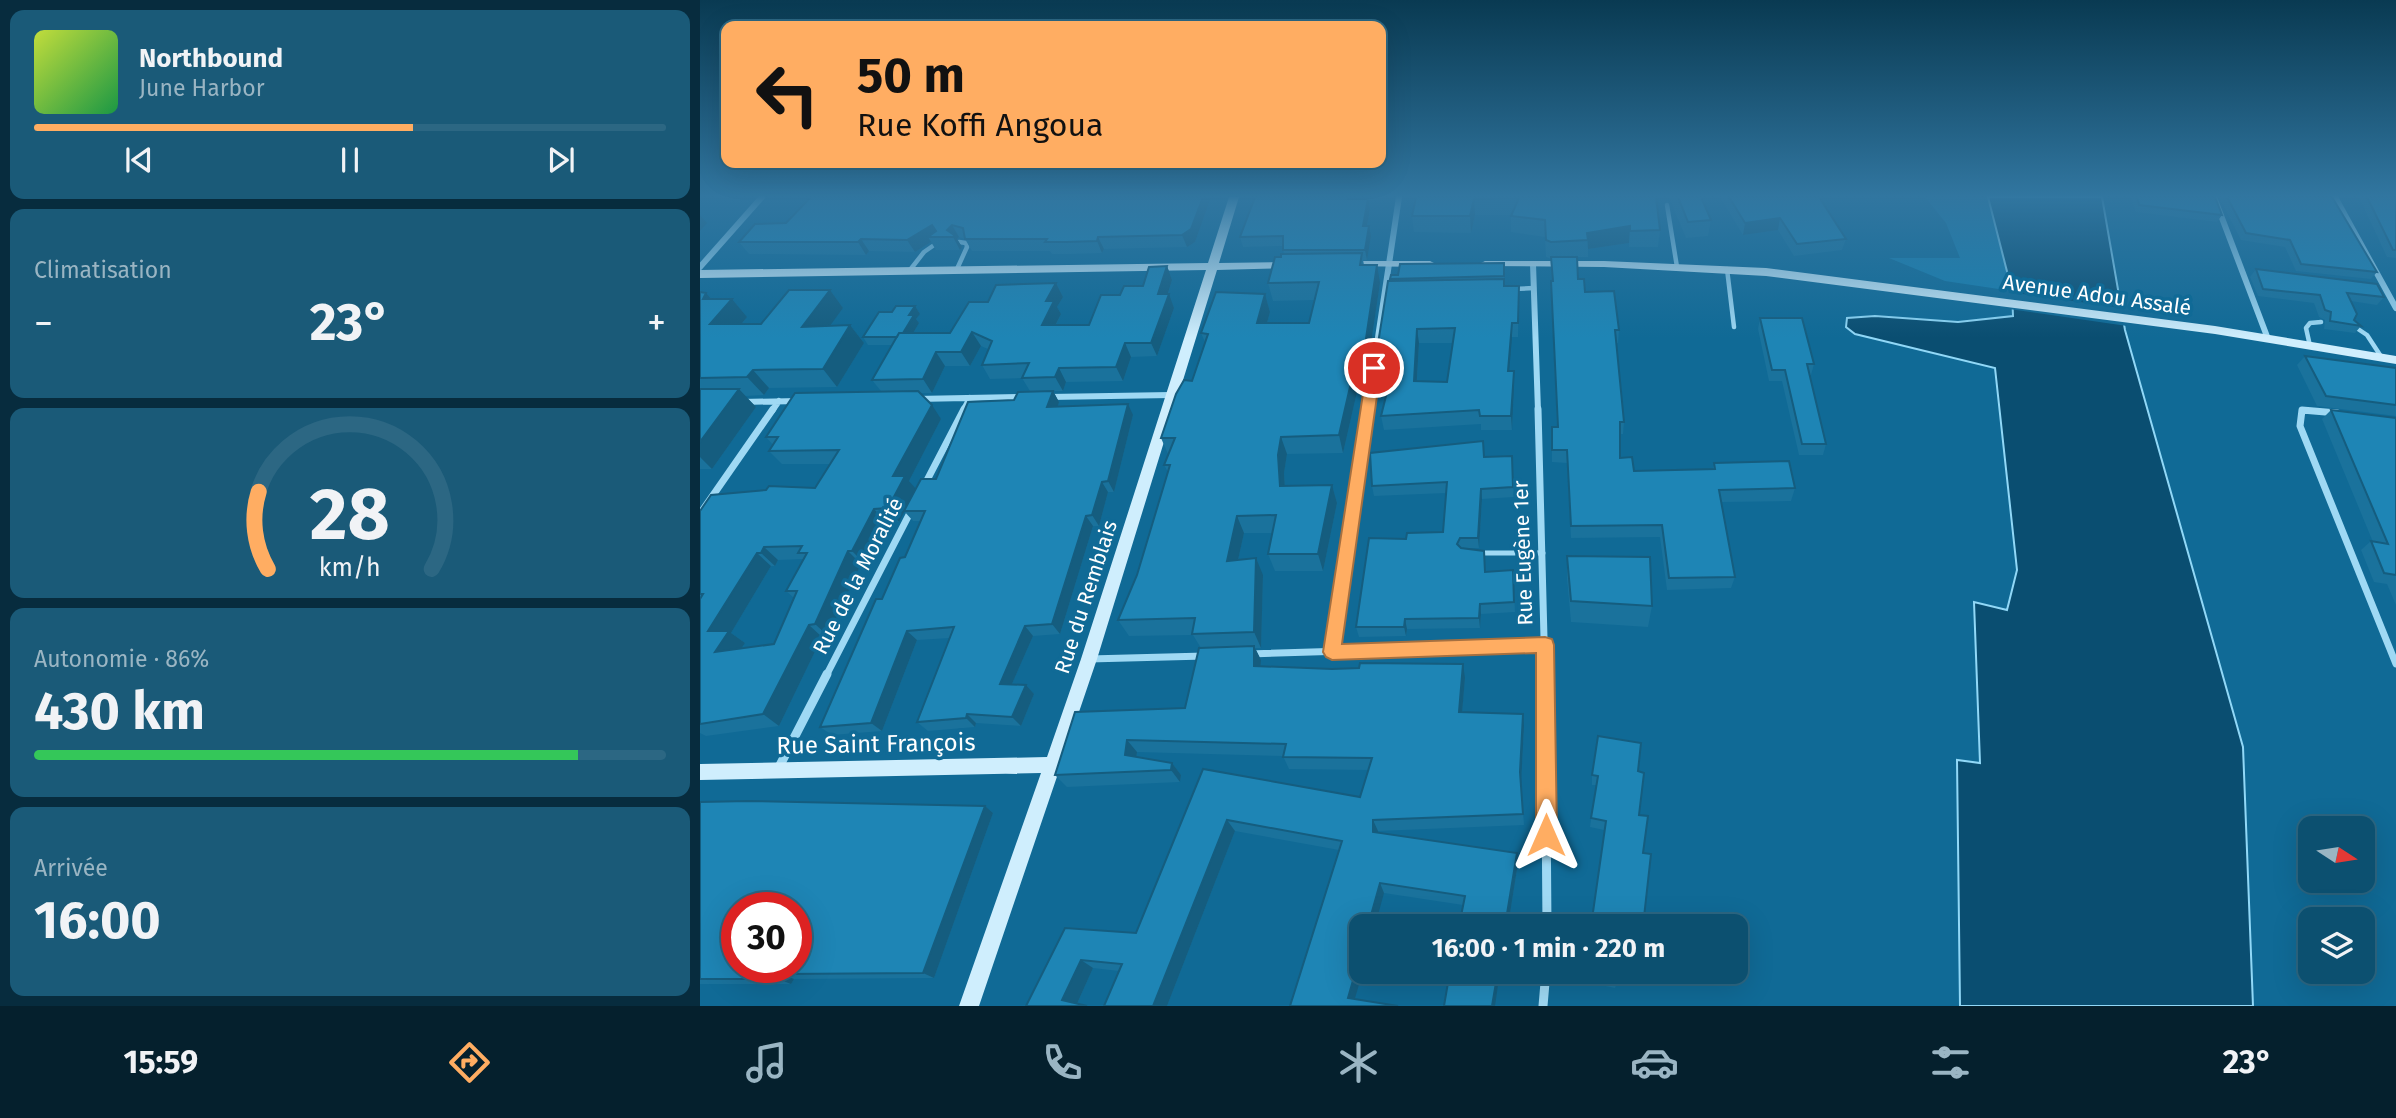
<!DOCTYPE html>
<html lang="fr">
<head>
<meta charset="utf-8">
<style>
  body { margin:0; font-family:"Fira Sans",sans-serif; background:#1a5a78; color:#f1f3f6; height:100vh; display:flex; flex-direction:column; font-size:26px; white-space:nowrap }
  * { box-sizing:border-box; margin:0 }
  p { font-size:23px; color:#9ab5c3 }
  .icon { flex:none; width:38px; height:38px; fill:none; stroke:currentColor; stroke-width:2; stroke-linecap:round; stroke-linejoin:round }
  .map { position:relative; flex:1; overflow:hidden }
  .side { display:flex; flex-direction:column; gap:10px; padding:10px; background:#072c3e; width:700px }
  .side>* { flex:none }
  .guide { position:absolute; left:21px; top:21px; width:665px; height:147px; border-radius:14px; box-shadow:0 7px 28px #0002,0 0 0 2px #2c6783; background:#ffad62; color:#111; overflow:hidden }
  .needle { width:46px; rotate:102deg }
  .fabs { position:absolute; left:1598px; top:816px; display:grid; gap:14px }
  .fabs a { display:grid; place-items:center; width:77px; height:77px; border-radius:14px; background:#0c5070; box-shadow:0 7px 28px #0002,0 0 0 2px #2c6783; font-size:35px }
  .speed { position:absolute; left:21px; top:892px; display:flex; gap:14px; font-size:35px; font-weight:700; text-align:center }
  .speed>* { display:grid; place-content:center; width:91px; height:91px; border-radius:50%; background:#0c5070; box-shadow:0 7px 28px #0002,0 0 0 2px #2c6783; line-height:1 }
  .speed .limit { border:10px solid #d22; background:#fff; color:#111 }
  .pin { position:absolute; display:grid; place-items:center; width:60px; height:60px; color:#fff; margin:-30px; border:4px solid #fff; border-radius:50%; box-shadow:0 2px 7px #0007 }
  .me { position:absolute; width:77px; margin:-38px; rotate:0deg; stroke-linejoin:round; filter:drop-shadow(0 0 5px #0008) }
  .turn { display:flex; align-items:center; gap:24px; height:147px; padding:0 21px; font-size:32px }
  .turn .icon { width:91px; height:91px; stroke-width:2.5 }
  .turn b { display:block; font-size:49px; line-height:60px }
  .big { font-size:52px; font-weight:700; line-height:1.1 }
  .side .tile { flex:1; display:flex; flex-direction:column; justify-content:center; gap:10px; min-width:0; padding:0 24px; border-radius:14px; background:#1a5a78 }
  .side .dial { align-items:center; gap:0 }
  .dial svg { height:182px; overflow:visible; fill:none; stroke:#2c6783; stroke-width:7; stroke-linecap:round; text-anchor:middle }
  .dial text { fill:#f1f3f6; stroke:none }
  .song { display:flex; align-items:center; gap:21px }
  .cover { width:84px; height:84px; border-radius:10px; background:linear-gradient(135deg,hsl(70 70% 55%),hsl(140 70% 35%)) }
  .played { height:7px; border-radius:4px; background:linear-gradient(90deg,#ffad62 60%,#2c6783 60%) }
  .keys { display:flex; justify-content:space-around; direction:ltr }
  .heat { display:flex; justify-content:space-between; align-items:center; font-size:38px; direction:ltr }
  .charge { height:10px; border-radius:5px; background:linear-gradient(90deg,#34c759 86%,#2c6783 0) }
  .trip { position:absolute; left:649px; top:914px; width:399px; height:70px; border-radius:14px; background:#0c5070; box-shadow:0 7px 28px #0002,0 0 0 2px #2c6783; font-weight:700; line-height:70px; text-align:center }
  .tabs { display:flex; height:112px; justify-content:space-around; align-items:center; background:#05202d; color:#9ab5c3 }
  .tabs .icon { width:49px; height:49px }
  .tabs .current { color:#ffad62 }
  .tabs b { font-size:32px; color:#f1f3f6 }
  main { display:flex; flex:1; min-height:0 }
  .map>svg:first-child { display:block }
</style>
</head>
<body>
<main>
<section class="side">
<div class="tile">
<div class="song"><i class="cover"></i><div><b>Northbound</b><p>June Harbor</p></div></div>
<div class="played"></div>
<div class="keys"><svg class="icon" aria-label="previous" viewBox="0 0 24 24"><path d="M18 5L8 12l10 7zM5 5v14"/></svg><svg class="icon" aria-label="pause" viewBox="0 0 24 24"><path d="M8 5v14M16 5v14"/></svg><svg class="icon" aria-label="next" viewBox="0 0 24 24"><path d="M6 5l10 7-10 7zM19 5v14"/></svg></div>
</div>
<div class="tile"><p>Climatisation</p>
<div class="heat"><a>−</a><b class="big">23°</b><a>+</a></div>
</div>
<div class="tile dial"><svg viewBox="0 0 100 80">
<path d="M14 69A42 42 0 1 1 86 69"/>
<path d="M14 69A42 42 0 0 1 10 35" stroke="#ffad62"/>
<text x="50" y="56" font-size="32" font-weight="700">28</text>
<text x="50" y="72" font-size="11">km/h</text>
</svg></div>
<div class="tile"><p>Autonomie · 86%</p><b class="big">430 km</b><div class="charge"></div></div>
<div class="tile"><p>Arrivée</p><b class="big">16:00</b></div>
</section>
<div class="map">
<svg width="1696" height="1006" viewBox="0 0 1696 1006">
  <rect width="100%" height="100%" fill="#106a96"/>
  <path fill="#1880b0" d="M1225 197H1288L1312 291 1245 281 1189 258H1260L1246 223Z"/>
  <path fill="#0a4e71" stroke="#91d8f7" stroke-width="2" d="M1288 197H1402L1425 330 1543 747 1553 1006H1260L1257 760 1280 763 1274 602 1307 610 1317 570 1295 368 1155 334 1146 327 1147 318 1175 316 1258 322 1313 316 1312 291Z"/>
  <path fill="#106a96" d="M1308 292 1423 308 1427 326 1309 309Z"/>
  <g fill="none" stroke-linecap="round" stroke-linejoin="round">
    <path stroke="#9fd9f4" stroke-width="4.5" d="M967 205 977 267
      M257 269 267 247 266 243 259 242
      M1027 269 1034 327
      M210 270 224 252 237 243
      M813 289 834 288
      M1655 327 1667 335 1682 358
      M1610 346 1606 328 1610 323 1621 322"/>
    <path stroke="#9fd9f4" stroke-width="5" d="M779 553H843"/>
    <path stroke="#9fd9f4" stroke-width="6" d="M1514 197 1568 339
      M1635 197 1696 308
      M833 264 838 411
      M0 267 62 197
      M349 397 471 395
      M216 399 323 397
      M41 402 99 401
      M72 411 79 401
      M263 411 270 398
      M667 411 699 197
      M1602 411H1613"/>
    <path stroke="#9fd9f4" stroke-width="7" d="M838 409 845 676
      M1637 413 1602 410 1600 426 1696 664
      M224 486 264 409
      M0 514 73 409
      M632 652 668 409
      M549 654 845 645
      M389 659 505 656
      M126 676 212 509"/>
    <path stroke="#9fd9f4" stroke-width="9" d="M845 674 847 926
      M78 769 127 674
      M843 1006 846 971"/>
    <path fill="#cfeefd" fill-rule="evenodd" d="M529 197H539L519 263 590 262 596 265 590 268 517 270 397 659 279 1006H259L341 773 0 780V764L347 757 381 659 506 270 0 278V270L508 263Z
      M645 261H730L736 264 730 267 641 266 639 264Z
      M785 261H904L1066 268 1515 326 1696 356V364L1515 334 1066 276 904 267 781 266 779 264Z"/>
  </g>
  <path fill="#1a729c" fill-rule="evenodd" d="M111 197H511L495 242 487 247 404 249 402 253 371 254H352L350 251H272L265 239 259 237 257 239 262 247 260 250H236L231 242 215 252 169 251 166 255 49 254 39 242 86 223Z
    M716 197H956L960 230 958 247H929V243L888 249V257H876L878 279 885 292 919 330 918 343H916L924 422 923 434H920V458L934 471 1013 469 1014 463 1095 488 1091 501 1021 502 1035 577 1031 588 967 590 960 537 871 538 867 463 852 462V427H857L851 293V281H852L851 259 846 257 845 237 811 232V215H775L771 233 714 232 712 216Z
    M969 197H1001L1011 220 1008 236 986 238Z
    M1020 197H1119L1146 239 1142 250 1094 256 1078 230 1043 235Z
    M1431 197H1515L1522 215 1517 222 1436 212Z
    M1519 197H1632L1677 272 1671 279 1596 271 1585 247 1541 240Z
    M1659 197H1696V258L1687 257Z
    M652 199H668L670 209 667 226 671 236 667 260H663L664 265 680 283 667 370H662L643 453 587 454 584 473 585 486 632 485 637 503 623 571H575L568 554 573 533H544L538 560 563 575 561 648H555L561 660V666L765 678 762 712 824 726 821 783 824 825 678 831V833L818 863 808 926H759L763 905 684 893 590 1006 639 850 535 831 467 1006H404L419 971 393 968 377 1004 326 1006 365 928 436 933 503 769 660 797 669 770 589 769 583 756 437 752 436 757 472 763 481 775 480 782 367 787 355 775 485 708 501 648 493 635 429 636 418 620 437 575 468 472 464 465 468 454 461 438 492 381 505 342 501 333 565 294 570 312 567 323H609L615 300 573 301 568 283 581 257 584 254 583 246 543 247 540 237Z
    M804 263V286H819L818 337H812L809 371 814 385 812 430H781V424L684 430 681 416 693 370H679L676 356 691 281 690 279 698 275ZM719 343H753L747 382 717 381Z
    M467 266 472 280 468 294 474 308 457 356 431 357 423 381 366 382 363 391H330L322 378 290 379 282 365 288 349 281 346 270 366H245L232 393H220L241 419 209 481 215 489 236 479 314 400 353 391 359 402 357 407 433 415 414 492H408L399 526H393L360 634 333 636 312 684 326 685 334 694 321 726 276 723 275 727 228 731 217 722 250 638 217 640 182 731 132 735 120 727 182 599 205 557 220 521H213L204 511 199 522H186L165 564H161L128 636 122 637 79 726 6 736 0 733V511L115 488 130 464H82L69 451 73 445 66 437 181 391 172 380 193 345H168L163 337 192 312 215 306 220 314 216 319 219 323 213 333H250L288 302 356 283 363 297 357 307 361 314 356 325H389L420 295 443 286ZM104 559 86 591 94 598 74 644 41 649 45 643 31 633 71 566H75L78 560Z
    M1556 269 1684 297 1677 305 1651 301 1654 320 1661 326 1655 333 1624 329 1625 320 1619 317 1614 303 1558 296 1550 277Z
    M130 290 143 308 130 325H150L164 343 137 387 69 388 64 395 45 396 56 407 12 469H0V292L11 299H32L47 317 41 325 61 324Z
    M1060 318 1114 364 1111 375H1109L1126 444 1123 455H1099L1082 381H1069L1058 329Z
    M1605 356 1696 368V416L1617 406 1597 365Z
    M1631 410 1696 418V605L1687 584 1674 582 1661 550 1671 541 1673 542 1622 419Z
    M812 456 814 497 782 499 779 548H761L786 572 813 570 815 612 781 614 780 628 707 629 706 636 659 637 656 627 706 539 743 532 746 493 674 496 672 486 784 457Z
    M867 556 952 606 948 627 871 622 867 578Z
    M938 771 939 815 943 853V926L904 830 890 827 896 785H892V775Z
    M0 802 285 806 293 813 234 978 94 979 91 984H0Z
    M897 971 917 982 915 988 896 984Z"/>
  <path fill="#155d7f" d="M503 197H511L495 242 487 247 482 235Z
    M668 199 670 209 665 236 663 226Z
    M774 199 775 215 771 233 770 216Z
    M0 215 7 223 0 231Z
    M1080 218 1078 230 1043 235 1045 223Z
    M232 225 239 237H228L231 242 215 252 207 240Z
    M252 225 259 237 257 239 262 247 260 250 253 237 247 230Z
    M669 226 671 236 667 260 665 250Z
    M930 226 929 243 888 249 887 233Z
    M398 237 404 249 402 253 397 241Z
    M161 239 169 251 166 255 158 242Z
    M677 265 680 283 667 370 664 352Z
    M467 266 472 280 464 306 469 294 474 308 457 356 451 343 458 294Z
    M356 283 363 297 357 307 361 314 349 338 342 325 346 301Z
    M130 290 143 308 116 345 102 327Z
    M6 293 21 311 32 299 47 317 27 342 10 324 3 299Z
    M565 294 570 312 562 341 557 323Z
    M215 306 220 314 216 319 219 323 206 345 201 337 209 315Z
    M812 323V337L808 385V371Z
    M150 325 164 343 137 387 123 369Z
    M717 329 719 343 716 395 714 381Z
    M272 332 281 346 270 366 261 352Z
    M425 343 431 357 423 381 416 367Z
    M236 352 245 366 232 393 223 379Z
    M658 352 662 370 643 453 639 435Z
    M359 368 366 382 363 391 355 377Z
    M53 370 69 388 64 395 47 377Z
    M814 371V385L812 430 811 416Z
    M39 389 56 407 12 469 0 457V442Z
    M353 391 359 402 354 418 347 407Z
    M428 404 433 415 414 492 408 481Z
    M232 405 241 419 209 481 216 489 199 522 188 508 193 476Z
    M581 437 587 454 584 473 586 504 580 486 578 455Z
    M402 482 408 492 399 526 392 515Z
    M632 485 637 503 623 571 618 554Z
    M781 489 782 499 779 548 778 538Z
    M174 509 186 522 165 564 152 551Z
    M386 516 393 526 360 634 352 624Z
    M537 516 544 533 534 578 527 561Z
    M64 547 78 560 75 566 61 553Z
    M148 551 161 564 128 636 115 624Z
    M57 553 71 566 31 633 45 643 31 664 15 652 8 631Z
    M556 558 563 575 561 648 554 632Z
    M780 604 781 614 780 628 779 618Z
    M705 619 707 629 706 636 704 627Z
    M109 625 122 637 79 726 63 714Z
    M325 626 333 636 308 693 300 684Z
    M207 631 217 640 182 731 171 723Z
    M554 646 561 660 560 679 554 666Z
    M763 664 765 678 761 725 759 712Z
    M326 685 334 694 321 726 312 717Z
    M267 714 276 723 275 727 266 718Z
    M823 714 824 726 821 784 820 772Z
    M427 740 437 752 435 767 425 755Z
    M472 763 481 775 480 782 471 770Z
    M285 806 293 813 234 978 223 973Z
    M527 820 535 831 467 1006H453Z
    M673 820 678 831 677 843 673 832Z
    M817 853 818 863 808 926H805Z
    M680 883 684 893 675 926H668Z
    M662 949V971H663L653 1005 648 998Z
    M381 960 393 968 376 1006 362 1000Z
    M798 971H800L795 1006H792Z
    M81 974 94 979 91 984 78 979Z"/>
  <path fill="#1e85b5" stroke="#155d7f" stroke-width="2" fill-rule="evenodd" d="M111 197H503L491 229 482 235 398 237 397 241 366 242H345L347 239H265L263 228 252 225 247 230 254 235 253 237H228L236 231 232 225 207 240 161 239 158 242H39L55 224 86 223Z
    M555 197H649L648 199H668L663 226H669L665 250H583V236L540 237Z
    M716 197H956L960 230 930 231V226L887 233 888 240 851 242 846 240 845 220 811 216 819 198 774 199 770 216H712Z
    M978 197H1001L1011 220 988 222Z
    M1029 197H1119L1146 239 1097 244 1080 218 1045 223Z
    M1437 197H1515L1522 215 1439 205Z
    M1527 197H1632L1677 272 1601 264 1590 240 1546 233Z
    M1667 197H1696V250H1693Z
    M662 253 660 265H677L664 352H658L639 435 581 437 578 455 580 486 632 485 618 554H568L576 515 537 516 527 561 556 558 554 632 492 634 495 618 418 620 437 575 470 465H464L475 438H461L476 394 484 380 492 381 508 334 501 333 516 292 565 294 557 323H609L619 282 568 283 575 257H581V254Z
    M851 257H877L878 279H884L885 292 914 291 919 330H915L924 422H920V458L932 457 934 471 1015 469 1014 463 1089 461 1095 488 1019 490 1035 577 969 578 962 525 871 526 867 450H852V427H858L851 281H853Z
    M804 263V276L690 279 691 275H698L700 264Z
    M467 266 458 294H469L451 343H425L416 367 359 368 355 377 322 378 329 363 282 365 292 341 272 332 261 352H236L223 379 172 380 199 333H250L269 302H288L296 285 356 283 346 301H354L342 325H389L401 295H420L424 286H443L449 267Z
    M1556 269 1677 284 1684 297 1647 293 1657 314 1654 320 1661 326 1630 321 1631 312 1625 310 1620 295 1563 289Z
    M804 279V286H819L818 323H812L808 371H814L811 416H780L779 410 681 416 696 356H676L688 281ZM755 328 747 382 714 381 717 329Z
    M89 290H130L102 327 150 325 123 369 53 370 47 377 0 378V292L6 293 3 299H32L10 324H61Z
    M196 306H215L209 315H214L203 333H199L197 337H163L179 312H192Z
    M1060 318H1102L1114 364H1107L1126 444H1102L1085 370H1072Z
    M1605 356 1696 368V405L1626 396Z
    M0 389H39L0 442Z
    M218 391 232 405 193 476H205L188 508 174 509 152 551H148L115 624 109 625 63 714 0 724V599L3 594H0V511L11 495 66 490 69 486 115 488 139 450 69 451 78 437H66L95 393ZM102 546 98 553H107L86 591H97L74 644 15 652 29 631H8L57 553H61L64 547Z
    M353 391 347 407 428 404 408 481 402 482 392 515 386 516 352 624 325 626 300 684 326 685 312 717 267 714 266 718 217 722 254 627 207 631 171 723 120 727 176 599H182L200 558 205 557 225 511H204L221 479H236L268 402 314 400 318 392Z
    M1631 410 1696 418V575L1684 573 1671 541 1688 544Z
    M783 441 784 457 812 456 813 487 781 489 778 538H760L757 544 761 548 784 551 785 572 813 570 814 602 780 604 779 618 705 619 704 627H656L669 538 706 539 707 533 743 532 747 482 672 486 670 453Z
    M867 556 950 557 952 606 871 601Z
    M554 646V666L632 669 659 668 660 663 763 664 759 712 823 714 820 772 823 814 673 820V832L817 853 805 926H759L765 896 680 883 668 926H662V949L648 998 698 1006H590L642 841 527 820 453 1006H404L422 964 381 960 362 1000 387 1006H326L365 928 436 933 503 769 660 797 672 758 583 757 586 744 427 740 425 755 472 763 471 770 355 775 375 712 485 708 499 648Z
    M898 736 941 743 938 771 944 773 939 815 948 816 943 853 951 854 943 926H891L906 821 891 818 898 776 892 775Z
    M49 801 285 806 223 973 81 974 78 979H0V802ZM37 908H96V968H37Z
    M750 971H798L792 1006H744Z
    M898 971H918L917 982 897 978Z"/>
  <linearGradient id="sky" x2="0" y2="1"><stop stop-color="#093a52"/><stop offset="0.58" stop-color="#3176a0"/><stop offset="1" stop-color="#3176a0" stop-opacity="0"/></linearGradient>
  <rect width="1696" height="338" fill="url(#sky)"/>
  <path fill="#ffad62" stroke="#a67040" stroke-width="2" d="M674 363 681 368 642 644 845 637 852 639 854 645 857 835 854 842 846 845 839 842 836 835V653L632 660 626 657 623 652 667 368Z"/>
  <g text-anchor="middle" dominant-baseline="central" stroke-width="7" stroke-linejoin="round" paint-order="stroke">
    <g font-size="21" fill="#fff" stroke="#106a96">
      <text transform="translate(1397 295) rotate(8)">Avenue Adou Assalé</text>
      <text transform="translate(823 553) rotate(-92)">Rue Eugène 1er</text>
      <text transform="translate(158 576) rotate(-63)">Rue de la Moralité</text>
      <text transform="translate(386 597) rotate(-72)">Rue du Remblais</text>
    </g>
    <g font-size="24" fill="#fff" stroke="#106a96">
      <text transform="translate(176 744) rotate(-1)">Rue Saint François</text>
    </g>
  </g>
</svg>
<div class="fabs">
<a><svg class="needle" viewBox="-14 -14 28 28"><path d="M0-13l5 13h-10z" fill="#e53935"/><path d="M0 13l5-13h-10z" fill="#9ab5c3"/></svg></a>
<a><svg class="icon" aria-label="layers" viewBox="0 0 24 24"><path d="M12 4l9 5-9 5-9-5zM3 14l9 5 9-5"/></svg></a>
</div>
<div class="speed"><div class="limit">30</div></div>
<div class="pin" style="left:674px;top:368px;background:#d93025"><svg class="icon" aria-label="arrive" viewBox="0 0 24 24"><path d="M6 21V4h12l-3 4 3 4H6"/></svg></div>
<svg class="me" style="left:846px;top:835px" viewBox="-20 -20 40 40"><path d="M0-17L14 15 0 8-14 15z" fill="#ffad62" stroke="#fff" stroke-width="4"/></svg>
<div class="trip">16:00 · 1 min · 220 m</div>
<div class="guide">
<div class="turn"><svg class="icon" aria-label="left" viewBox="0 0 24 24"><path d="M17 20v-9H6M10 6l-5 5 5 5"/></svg><div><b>50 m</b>Rue Koffi Angoua</div></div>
</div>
</div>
</main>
<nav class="tabs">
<b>15:59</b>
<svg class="icon current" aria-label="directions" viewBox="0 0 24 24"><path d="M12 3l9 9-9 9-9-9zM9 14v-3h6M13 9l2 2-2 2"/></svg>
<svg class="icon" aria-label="music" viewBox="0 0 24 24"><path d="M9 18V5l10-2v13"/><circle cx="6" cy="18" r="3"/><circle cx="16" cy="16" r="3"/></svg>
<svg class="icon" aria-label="phone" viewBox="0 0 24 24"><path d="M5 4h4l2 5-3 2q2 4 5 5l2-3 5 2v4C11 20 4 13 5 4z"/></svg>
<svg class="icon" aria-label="climate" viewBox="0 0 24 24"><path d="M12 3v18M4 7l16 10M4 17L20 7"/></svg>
<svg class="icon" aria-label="car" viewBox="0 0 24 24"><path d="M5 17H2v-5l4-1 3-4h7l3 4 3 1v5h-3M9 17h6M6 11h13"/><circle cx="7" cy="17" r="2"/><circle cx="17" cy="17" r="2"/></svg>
<svg class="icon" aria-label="filters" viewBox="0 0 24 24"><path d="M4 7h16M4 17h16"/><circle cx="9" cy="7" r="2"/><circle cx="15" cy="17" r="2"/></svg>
<b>23°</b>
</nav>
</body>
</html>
